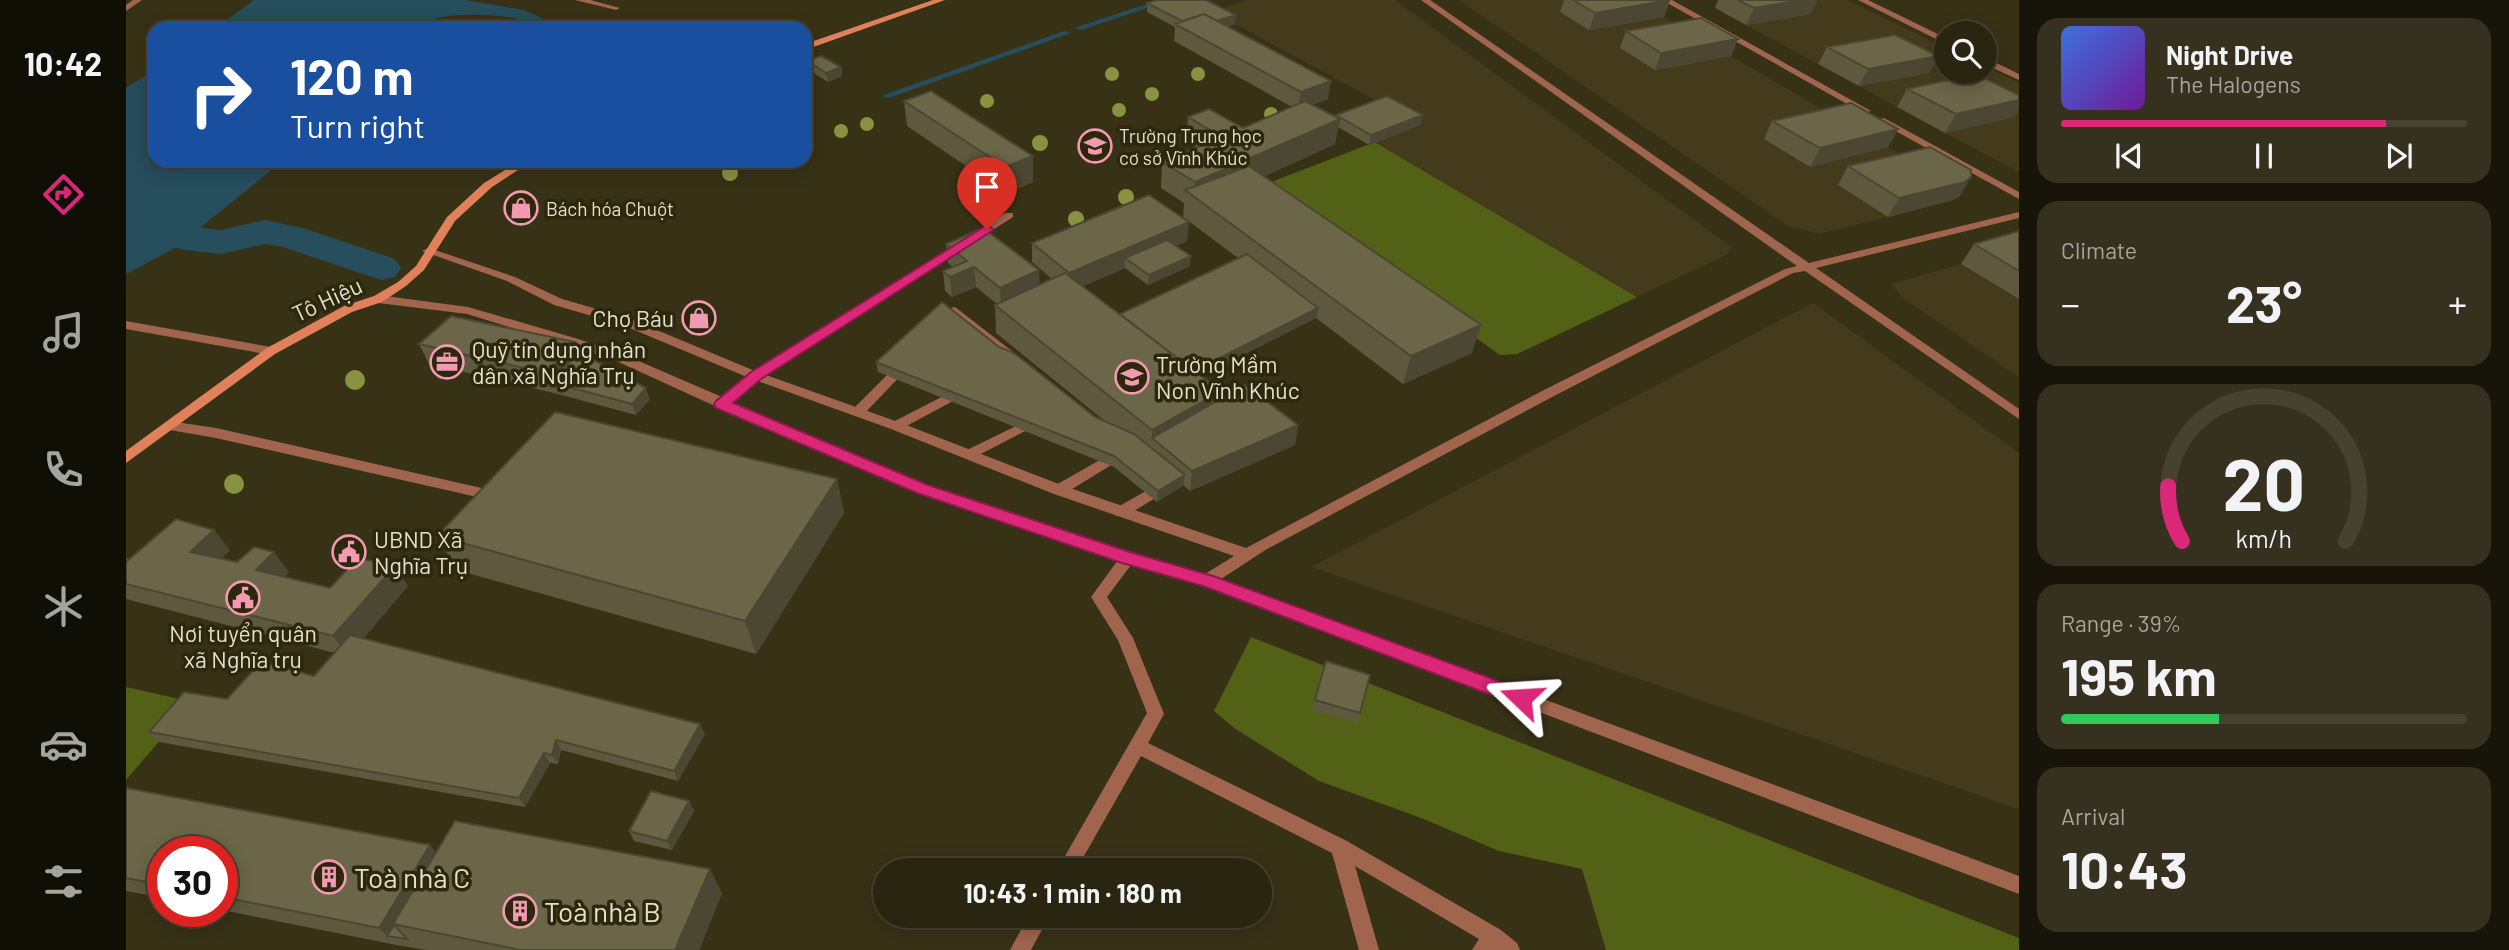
<!DOCTYPE html>
<html lang="en">
<head>
<meta charset="utf-8">
<style>
  body { margin:0; font-family:Barlow,sans-serif; background:#35311e; color:#f1f3f6; height:100vh; display:flex; flex-direction:column; font-size:26px; white-space:nowrap }
  * { box-sizing:border-box; margin:0 }
  p { font-size:23px; color:#a5a59f }
  .icon { flex:none; width:38px; height:38px; fill:none; stroke:currentColor; stroke-width:2; stroke-linecap:round; stroke-linejoin:round }
  .map { position:relative; flex:1; overflow:hidden }
  .details { display:flex; flex-direction:column; gap:18px; padding:18px; background:#171409; width:490px }
  .details>* { flex:none }
  .hud { position:absolute; left:21px; top:21px; width:665px; height:147px; border-radius:21px; box-shadow:0 4px 18px #0003,0 0 0 2px #454230; background:#1a4fa0; color:#fff; overflow:hidden }
  .controls { position:absolute; left:1808px; top:21px; display:grid; gap:14px }
  .controls a { display:grid; place-items:center; width:63px; height:63px; border-radius:50%; background:#292510; box-shadow:0 4px 18px #0003,0 0 0 2px #454230; font-size:35px }
  .speed { position:absolute; left:21px; top:836px; display:flex; gap:14px; font-size:35px; font-weight:700; text-align:center }
  .speed>* { display:grid; place-content:center; width:91px; height:91px; border-radius:50%; background:#292510; box-shadow:0 4px 18px #0003,0 0 0 2px #454230; line-height:1 }
  .speed .limit { border:10px solid #d22; background:#fff; color:#111 }
  .pin { position:absolute; display:grid; place-items:center; width:60px; height:60px; color:#fff; margin:-72px -30px; border-radius:50% 50% 50% 0; rotate:-45deg; box-shadow:0 0 7px #0007 }
  .pin .icon { rotate:45deg }
  .me { position:absolute; width:77px; margin:-38px; rotate:290deg; stroke-linejoin:round; filter:drop-shadow(0 0 5px #0008) }
  .turn { display:flex; align-items:center; gap:24px; height:147px; padding:0 28px; font-size:32px }
  .turn .icon { width:91px; height:91px; stroke-width:2.5 }
  .turn b { display:block; font-size:49px; line-height:60px }
  .big { font-size:52px; font-weight:700; line-height:1.1 }
  .details .card { flex:1; display:flex; flex-direction:column; justify-content:center; gap:10px; min-width:0; padding:0 24px; border-radius:21px; background:#35311e }
  .details .dial { align-items:center; gap:0 }
  .dial svg { height:182px; overflow:visible; fill:none; stroke:#454230; stroke-width:7; stroke-linecap:round; text-anchor:middle }
  .dial text { fill:#f1f3f6; stroke:none }
  .song { display:flex; align-items:center; gap:21px }
  .cover { width:84px; height:84px; border-radius:10px; background:linear-gradient(135deg,hsl(220 70% 55%),hsl(280 70% 35%)) }
  .played { height:7px; border-radius:4px; background:linear-gradient(90deg,#db2777 80%,#454230 80%) }
  .keys { display:flex; justify-content:space-around; direction:ltr }
  .heat { display:flex; justify-content:space-between; align-items:center; font-size:38px; direction:ltr }
  .charge { height:10px; border-radius:5px; background:linear-gradient(90deg,#34c759 39%,#454230 0) }
  .trip { position:absolute; left:747px; top:858px; width:399px; height:70px; border-radius:35px; background:#292510; box-shadow:0 4px 18px #0003,0 0 0 2px #454230; font-weight:700; line-height:70px; text-align:center }
  main { display:flex; flex:1; min-height:0 }
  .tab-bar { display:flex; flex-direction:column; width:126px; justify-content:space-around; align-items:center; background:#100f06; color:#a5a59f }
  .tab-bar .icon { width:49px; height:49px }
  .tab-bar .active { color:#db2777 }
  .tab-bar b { font-size:32px; color:#f1f3f6 }
  .map>svg:first-child { display:block }
</style>
</head>
<body>
<main>
<nav class="tab-bar">
<b>10:42</b>
<svg class="icon active" aria-label="directions" viewBox="0 0 24 24"><path d="M12 3l9 9-9 9-9-9zM9 14v-3h6M13 9l2 2-2 2"/></svg>
<svg class="icon" aria-label="music" viewBox="0 0 24 24"><path d="M9 18V5l10-2v13"/><circle cx="6" cy="18" r="3"/><circle cx="16" cy="16" r="3"/></svg>
<svg class="icon" aria-label="phone" viewBox="0 0 24 24"><path d="M5 4h4l2 5-3 2q2 4 5 5l2-3 5 2v4C11 20 4 13 5 4z"/></svg>
<svg class="icon" aria-label="climate" viewBox="0 0 24 24"><path d="M12 3v18M4 7l16 10M4 17L20 7"/></svg>
<svg class="icon" aria-label="car" viewBox="0 0 24 24"><path d="M5 17H2v-5l4-1 3-4h7l3 4 3 1v5h-3M9 17h6M6 11h13"/><circle cx="7" cy="17" r="2"/><circle cx="17" cy="17" r="2"/></svg>
<svg class="icon" aria-label="filters" viewBox="0 0 24 24"><path d="M4 7h16M4 17h16"/><circle cx="9" cy="7" r="2"/><circle cx="15" cy="17" r="2"/></svg>
</nav>
<div class="map">
<svg width="1893" height="950" viewBox="0 0 1893 950">
  <rect width="100%" height="100%" fill="#373116"/>
  <path fill="#526115" d="M1249 142 1511 297 1391 354 1374 355 1135 186Z
    M1125 637 1893 938V950H1480L1456 869 1373 851 1298 819 1193 781 1108 728 1088 711Z
    M0 687 67 702 0 780Z"/>
  <path fill="#443b1c" d="M1121 0H1269L1604 246 1602 254 1511 297 1249 142 1293 124 1087 12Z
    M1333 0H1504L1463 30 1538 17 1716 121 1639 139 1684 167 1762 147 1793 166 1713 185 1762 217 1693 234 1661 225Z
    M1657 0H1721L1820 48V72H1858L1859 66 1893 83V172L1819 133 1887 116 1771 107 1733 86 1802 73 1760 52 1692 64 1620 25 1683 14Z
    M1835 264 1893 299V377L1777 298 1765 284Z
    M1687 303 1893 453V809L1185 567Z"/>
  <path fill="#264e5d" d="M128 0H339L398 10 437 28H404L391 23 392 19C370 14 307 10 291 28H90Z
    M28 70V161H157L49 248 0 274V88Z"/>
  <g fill="none" stroke-linecap="round" stroke-linejoin="round">
    <path fill="#264e5d" fill-rule="evenodd" d="M1033 0H1045L955 30 948 28Z
      M938 31 945 33 763 98 755 96Z"/>
    <path fill="#264e5d" fill-rule="evenodd" d="M21 217 59 226 95 230 139 220 180 229 269 259 275 268 269 277 255 280 157 247 139 244 95 254 59 250 21 241 0 246V222Z"/>
    <path fill="#a1654e" fill-rule="evenodd" d="M829 307 891 355 893 358 891 361H883L830 318 819 329H811L809 326 811 323 825 308Z
      M777 362 781 363 783 366 781 369 737 415H727L725 412 727 409 773 363Z
      M837 386 842 387 843 390 842 393 775 429 770 431 763 426 765 423Z
      M908 417 915 421 913 424 849 457H839L837 454 839 451Z
      M43 421 90 428 360 489 367 494 360 499 90 438 38 429 36 426Z
      M995 448 1002 453 1000 456 938 494H928L926 490 928 486Z
      M1039 480 1044 481 1046 485 1044 489 1000 516H990L988 512 990 508Z"/>
    <path fill="#a1654e" fill-rule="evenodd" d="M449 0H464L494 8 490 10Z
      M1295 0H1304L1683 263 1893 212V218L1690 268 1893 409V419L1679 271 1667 273 1428 396 1141 549 1095 579 1893 876V894L1078 585 1005 565 981 597 1007 638 1038 714 1022 743 1221 841 1375 930 1391 943 1394 950H1346L1353 939 1229 866 1253 950H1233L1206 853 1015 756 950 870H931L1021 713 992 640 965 597 992 560 791 493 591 407 486 359 341 314 252 303 246 299 252 295 342 307 449 338 494 353 596 397 621 377 494 324 428 305 381 281 296 251 302 248 306 249 389 277 436 299 502 318 629 371 879 213H887V217L640 375 775 423 938 486 1120 548 1418 390 1659 269 1671 266ZM632 381 765 429 928 494 1108 556 1079 574 1004 553 801 485 607 402Z
      M1536 0H1546L1745 111 1737 113Z
      M1732 0H1742L1820 38V44Z
      M1858 57 1893 74V80L1858 64Z
      M1758 118 1893 192V199L1755 123V119Z
      M0 321 145 347 151 351 145 355 0 329Z
      M903 915H924L905 950H884Z"/>
    <path fill="#a1654e" fill-rule="evenodd" d="M7 0H16L0 11V5Z"/>
    <path fill="#e0815b" fill-rule="evenodd" d="M807 0H819L679 50V44Z
      M394 161H406L366 187 329 221 298 270 280 286 256 302 226 312 149 354 0 463V451L141 348 218 306 248 296 272 282 290 266 321 217 358 183Z"/>
  </g>
  <g fill="#879340">
    <circle cx="986" cy="74" r="7"/>
    <circle cx="1072" cy="74" r="7"/>
    <circle cx="1026" cy="94" r="7"/>
    <circle cx="861" cy="101" r="7"/>
    <circle cx="993" cy="110" r="7"/>
    <circle cx="1145" cy="114" r="7"/>
    <circle cx="741" cy="124" r="7"/>
    <circle cx="715" cy="131" r="7"/>
    <circle cx="914" cy="143" r="8"/>
    <circle cx="604" cy="173" r="8"/>
    <circle cx="1000" cy="197" r="8"/>
    <circle cx="950" cy="219" r="8"/>
    <circle cx="229" cy="380" r="10"/>
    <circle cx="108" cy="484" r="10"/>
  </g>
  <path fill="#5d583e" d="M1438 0H1544L1538 17 1463 30 1434 12Z
    M1592 0H1691L1685 14 1620 25 1589 8Z
    M1021 3 1109 24 1101 26 1202 99 1186 105 1210 117V115H1297L1294 125 1243 145 1212 127 1209 144 1139 176 1346 353 1277 384 1190 318 1075 376 1094 399 1172 425 1169 445 1064 491 1057 485 1031 502 988 467 752 372 750 362 873 347 969 417 980 422 870 333 869 305 871 304 850 287 826 297 819 291 817 271 827 267 822 263 820 244 913 270V285L926 279 906 262V243L1061 241 1050 246 1064 266 1022 285 999 268 957 286 994 314 1112 258 1057 217 1058 203 1035 188 1036 162 1069 148 1060 143 1062 117 1117 128 1166 107 1048 41 1049 27 1021 12Z
    M1500 31 1612 39 1605 56 1529 70 1494 48Z
    M1701 47 1813 56 1803 73 1733 86 1692 64Z
    M681 61 715 67 716 76 702 82 683 70Z
    M1781 89 1889 117 1819 133 1771 107Z
    M778 101 907 182 880 193 781 126Z
    M1646 121 1772 129 1762 147 1684 167 1638 139Z
    M1722 166 1834 196 1827 200 1762 217 1712 185Z
    M1893 231V299L1835 264 1848 244Z
    M449 342 453 352 524 399 510 415 428 393 303 364 293 344Z
    M711 479 718 513 630 654 331 570 311 536Z
    M104 550 95 559 163 572 159 577 204 588 282 586 237 639 579 734 552 781 435 750 432 764 424 763 399 807 33 742 23 732 101 699 188 676 209 653 0 599V558L4 559Z
    M1200 661 1234 713 1231 723 1186 710Z
    M0 788 310 852 596 893 573 950H301L270 945 96 910V852H37V898L0 891Z
    M563 801 568 811 546 850 508 841 503 831Z"/>
  <path fill="#4c4732" d="M1544 0 1538 17 1463 30 1469 13Z
    M1676 0H1691L1685 14 1620 25 1628 8Z
    M1110 15 1109 24 1081 33V24Z
    M1612 39 1605 56 1529 70 1535 53Z
    M1813 56 1803 73 1733 86 1742 69Z
    M715 67 716 76 702 82 700 73Z
    M1205 81 1202 99 1172 110 1175 92Z
    M1893 100V110L1889 117 1819 133 1830 114Z
    M1297 115 1294 125 1243 145 1245 135Z
    M1214 119 1209 144 1078 204 1068 197 1069 182Z
    M1772 129 1762 147 1684 167 1694 148Z
    M907 156V182L880 193 879 167Z
    M1845 177 1834 196 1827 200 1762 217 1773 198Z
    M1063 222 1061 241 1008 264 999 258V268L943 292V273Z
    M1065 256 1064 266 1022 285 1023 275Z
    M848 267 850 287 826 297 824 277Z
    M913 270 914 290 875 307 874 288Z
    M1192 308 1190 318 1052 388 1053 378Z
    M1355 325 1346 353 1277 384 1285 356Z
    M449 342 457 362 424 382 420 373Z
    M520 388 524 399 510 415 506 404Z
    M1095 391 1091 419 1026 438V430Z
    M1172 425 1169 445 1064 491 1066 471Z
    M1059 475 1057 486 1031 502 1032 491Z
    M711 479 718 513 630 654 619 621Z
    M88 530 104 550 81 572 64 552Z
    M148 552 163 572 146 590 130 570Z
    M269 566 282 586 222 656 207 636Z
    M574 724 579 734 552 781 548 771Z
    M430 740 435 750 432 764 426 755Z
    M418 753 424 763 399 807 393 798Z
    M563 801 568 811 546 850 541 841Z
    M304 845 319 863 267 924 276 934 261 936 253 928Z
    M584 869 596 893 573 950H549Z"/>
  <path fill="#6c6648" stroke="#4c4732" stroke-width="2" d="M1031 0H1080L1110 15 1091 21 1078 14 1056 21 1021 3Z
    M1447 0H1544L1469 13Z
    M1612 0H1676L1628 8Z
    M1078 14 1205 81 1175 92 1049 24Z
    M1575 18 1612 39 1535 53 1500 31Z
    M1769 35 1813 56 1742 69 1701 47Z
    M695 56 715 67 700 73 681 61Z
    M1850 74 1893 95V100L1830 114 1781 89Z
    M805 91 907 156 879 167 778 101Z
    M1261 96 1297 115 1245 135 1210 115Z
    M1179 101 1214 119 1069 182 1036 162 1096 137 1062 117 1083 109 1117 128Z
    M1725 103 1772 129 1694 148 1646 121Z
    M1804 147 1845 170V177L1839 182 1773 198 1722 166Z
    M1123 166 1355 325 1285 356 1059 190Z
    M1023 195 1063 222 943 273 906 243Z
    M857 228 913 270 874 288 848 267 824 277 817 271 841 261 820 244Z
    M1893 231V271L1848 244Z
    M1041 240 1065 256 1023 275 999 258Z
    M1121 254 1192 308 1068 371 994 314Z
    M939 273 1095 391 1026 430 869 305Z
    M816 302 873 347 888 353 969 417 1008 434 1059 475 1032 491 988 456 750 362Z
    M325 316 449 342 420 373 293 344Z
    M453 352 520 388 506 404 424 382Z
    M1119 385 1172 425 1066 471 1026 438Z
    M429 412 711 479 619 621 311 536Z
    M50 519 88 530 64 552 111 562 128 547 148 552 130 570 204 588 232 558 269 566 207 636 0 584V562Z
    M224 635 574 724 548 771 430 740 426 755 418 753 393 798 23 732 58 692 101 699 135 662 188 676Z
    M1200 661 1244 675 1234 713 1189 700Z
    M0 788 304 845 253 928 96 897V852H37V885L0 878Z
    M525 791 563 801 541 841 503 831Z
    M329 821 584 869 549 950H395L267 924Z
    M268 925 281 939 261 936Z"/>
  <path fill="#db2777" stroke="#8e194d" stroke-width="2" d="M861 225 867 229 866 231 635 379 607 403 802 485 1004 552 1087 576 1402 692 1405 698 1402 704 1395 706 1389 704 1077 586 996 563 791 493 590 408 588 404 590 401 625 372Z"/>
  <defs>
    <symbol id="school-ring" viewBox="-11 -11 22 22"><circle r="9.5" fill="#2d270b" stroke="#f19ab1" stroke-width="1.5"/><path d="M0-5L7-2L0 1L-7-2ZM-4 1L0 2.5L4 1V4Q0 6-4 4Z" fill="#f19ab1"/></symbol>
    <symbol id="shop-ring" viewBox="-11 -11 22 22"><circle r="9.5" fill="#2d270b" stroke="#f19ab1" stroke-width="1.5"/><path d="M-5-2.5h2.3a2.7 3.5 0 0 1 5.4 0H5L5.5 6h-11ZM-1.5-2.5h3a1.5 2.3 0 0 0-3 0Z" fill="#f19ab1"/></symbol>
    <symbol id="office-ring" viewBox="-11 -11 22 22"><circle r="9.5" fill="#2d270b" stroke="#f19ab1" stroke-width="1.5"/><path d="M-6-3h4V-5.5h4V-3h4V5H-6ZM-1-4.5V-3h2v-1.5ZM-6 0V1H6V0Z" fill="#f19ab1"/></symbol>
    <symbol id="civic-ring" viewBox="-11 -11 22 22"><circle r="9.5" fill="#2d270b" stroke="#f19ab1" stroke-width="1.5"/><path d="M-.6-6.5H3V-4.5H.6V-3L4-1V1h2V6H-6V1h2V-1L-.6-3ZM-1.2 2.5V6h2.4V2.5Z" fill="#f19ab1"/></symbol>
    <symbol id="building-ring" viewBox="-11 -11 22 22"><circle r="9.5" fill="#2d270b" stroke="#f19ab1" stroke-width="1.5"/><path d="M-4-6H4V6H1V3H-1V6H-4ZM-2.5-4.3h1.7v1.8h-1.7ZM.8-4.3h1.7v1.8H.8ZM-2.5-1h1.7V.8h-1.7ZM.8-1h1.7V.8H.8Z" fill="#f19ab1"/></symbol>
  </defs>
  <g fill-rule="evenodd">
    <use href="#school-ring" x="950" y="127" width="38" height="38"/>
    <use href="#shop-ring" x="376" y="189" width="38" height="38"/>
    <use href="#shop-ring" x="554" y="299" width="38" height="38"/>
    <use href="#office-ring" x="302" y="343" width="38" height="38"/>
    <use href="#school-ring" x="987" y="358" width="38" height="38"/>
    <use href="#civic-ring" x="204" y="533" width="38" height="38"/>
    <use href="#civic-ring" x="98" y="579" width="38" height="38"/>
    <use href="#building-ring" x="184" y="858" width="38" height="38"/>
    <use href="#building-ring" x="375" y="892" width="38" height="38"/>
  </g>
  <g text-anchor="middle" dominant-baseline="central" stroke-width="7" stroke-linejoin="round" paint-order="stroke">
    <g font-size="19" fill="#e3e0cf" stroke="#2d270b" text-anchor="start">
      <text x="993" y="135">Trường Trung học<tspan x="993" dy="22">cơ sở Vĩnh Khúc</tspan></text>
      <text x="420" y="208">Bách hóa Chuột</text>
    </g>
    <g font-size="23" fill="#e3e0cf" stroke="#2d270b">
      <text transform="translate(201 299) rotate(-25)">Tô Hiệu</text>
    </g>
    <g font-size="23" fill="#e3e0cf" stroke="#2d270b" text-anchor="start">
      <text x="548" y="318" text-anchor="end">Chợ Báu</text>
      <text x="346" y="349">Quỹ tín dụng nhân<tspan x="346" dy="26">dân xã Nghĩa Trụ</tspan></text>
      <text x="1030" y="364">Trường Mầm<tspan x="1030" dy="26">Non Vĩnh Khúc</tspan></text>
      <text x="248" y="539">UBND Xã<tspan x="248" dy="26">Nghĩa Trụ</tspan></text>
      <text x="117" y="633" text-anchor="middle">Nơi tuyển quân<tspan x="117" dy="26">xã Nghĩa trụ</tspan></text>
    </g>
    <g font-size="28" fill="#e3e0cf" stroke="#2d270b" text-anchor="start">
      <text x="228" y="877">Toà nhà C</text>
      <text x="418" y="911">Toà nhà B</text>
    </g>
  </g>
</svg>
<div class="controls">
<a><svg class="icon" aria-label="search" viewBox="0 0 24 24"><circle cx="10" cy="10" r="6"/><path d="M15 15l6 6"/></svg></a>
</div>
<div class="speed"><div class="limit">30</div></div>
<div class="pin" style="left:861px;top:229px;background:#d93025"><svg class="icon" aria-label="arrive" viewBox="0 0 24 24"><path d="M6 21V4h12l-3 4 3 4H6"/></svg></div>
<svg class="me" style="left:1395px;top:698px" viewBox="-20 -20 40 40"><path d="M0-17L14 15 0 8-14 15z" fill="#db2777" stroke="#fff" stroke-width="4"/></svg>
<div class="trip">10:43 · 1 min · 180 m</div>
<div class="hud">
<div class="turn"><svg class="icon" aria-label="right" viewBox="0 0 24 24"><path d="M7 20v-9h11M14 6l5 5-5 5"/></svg><div><b>120 m</b>Turn right</div></div>
</div>
</div>
<section class="details">
<div class="card">
<div class="song"><i class="cover"></i><div><b>Night Drive</b><p>The Halogens</p></div></div>
<div class="played"></div>
<div class="keys"><svg class="icon" aria-label="previous" viewBox="0 0 24 24"><path d="M18 5L8 12l10 7zM5 5v14"/></svg><svg class="icon" aria-label="pause" viewBox="0 0 24 24"><path d="M8 5v14M16 5v14"/></svg><svg class="icon" aria-label="next" viewBox="0 0 24 24"><path d="M6 5l10 7-10 7zM19 5v14"/></svg></div>
</div>
<div class="card"><p>Climate</p>
<div class="heat"><a>−</a><b class="big">23°</b><a>+</a></div>
</div>
<div class="card dial"><svg viewBox="0 0 100 80">
<path d="M14 69A42 42 0 1 1 86 69"/>
<path d="M14 69A42 42 0 0 1 8 45" stroke="#db2777"/>
<text x="50" y="56" font-size="32" font-weight="700">20</text>
<text x="50" y="72" font-size="11">km/h</text>
</svg></div>
<div class="card"><p>Range · 39%</p><b class="big">195 km</b><div class="charge"></div></div>
<div class="card"><p>Arrival</p><b class="big">10:43</b></div>
</section>
</main>
</body>
</html>
